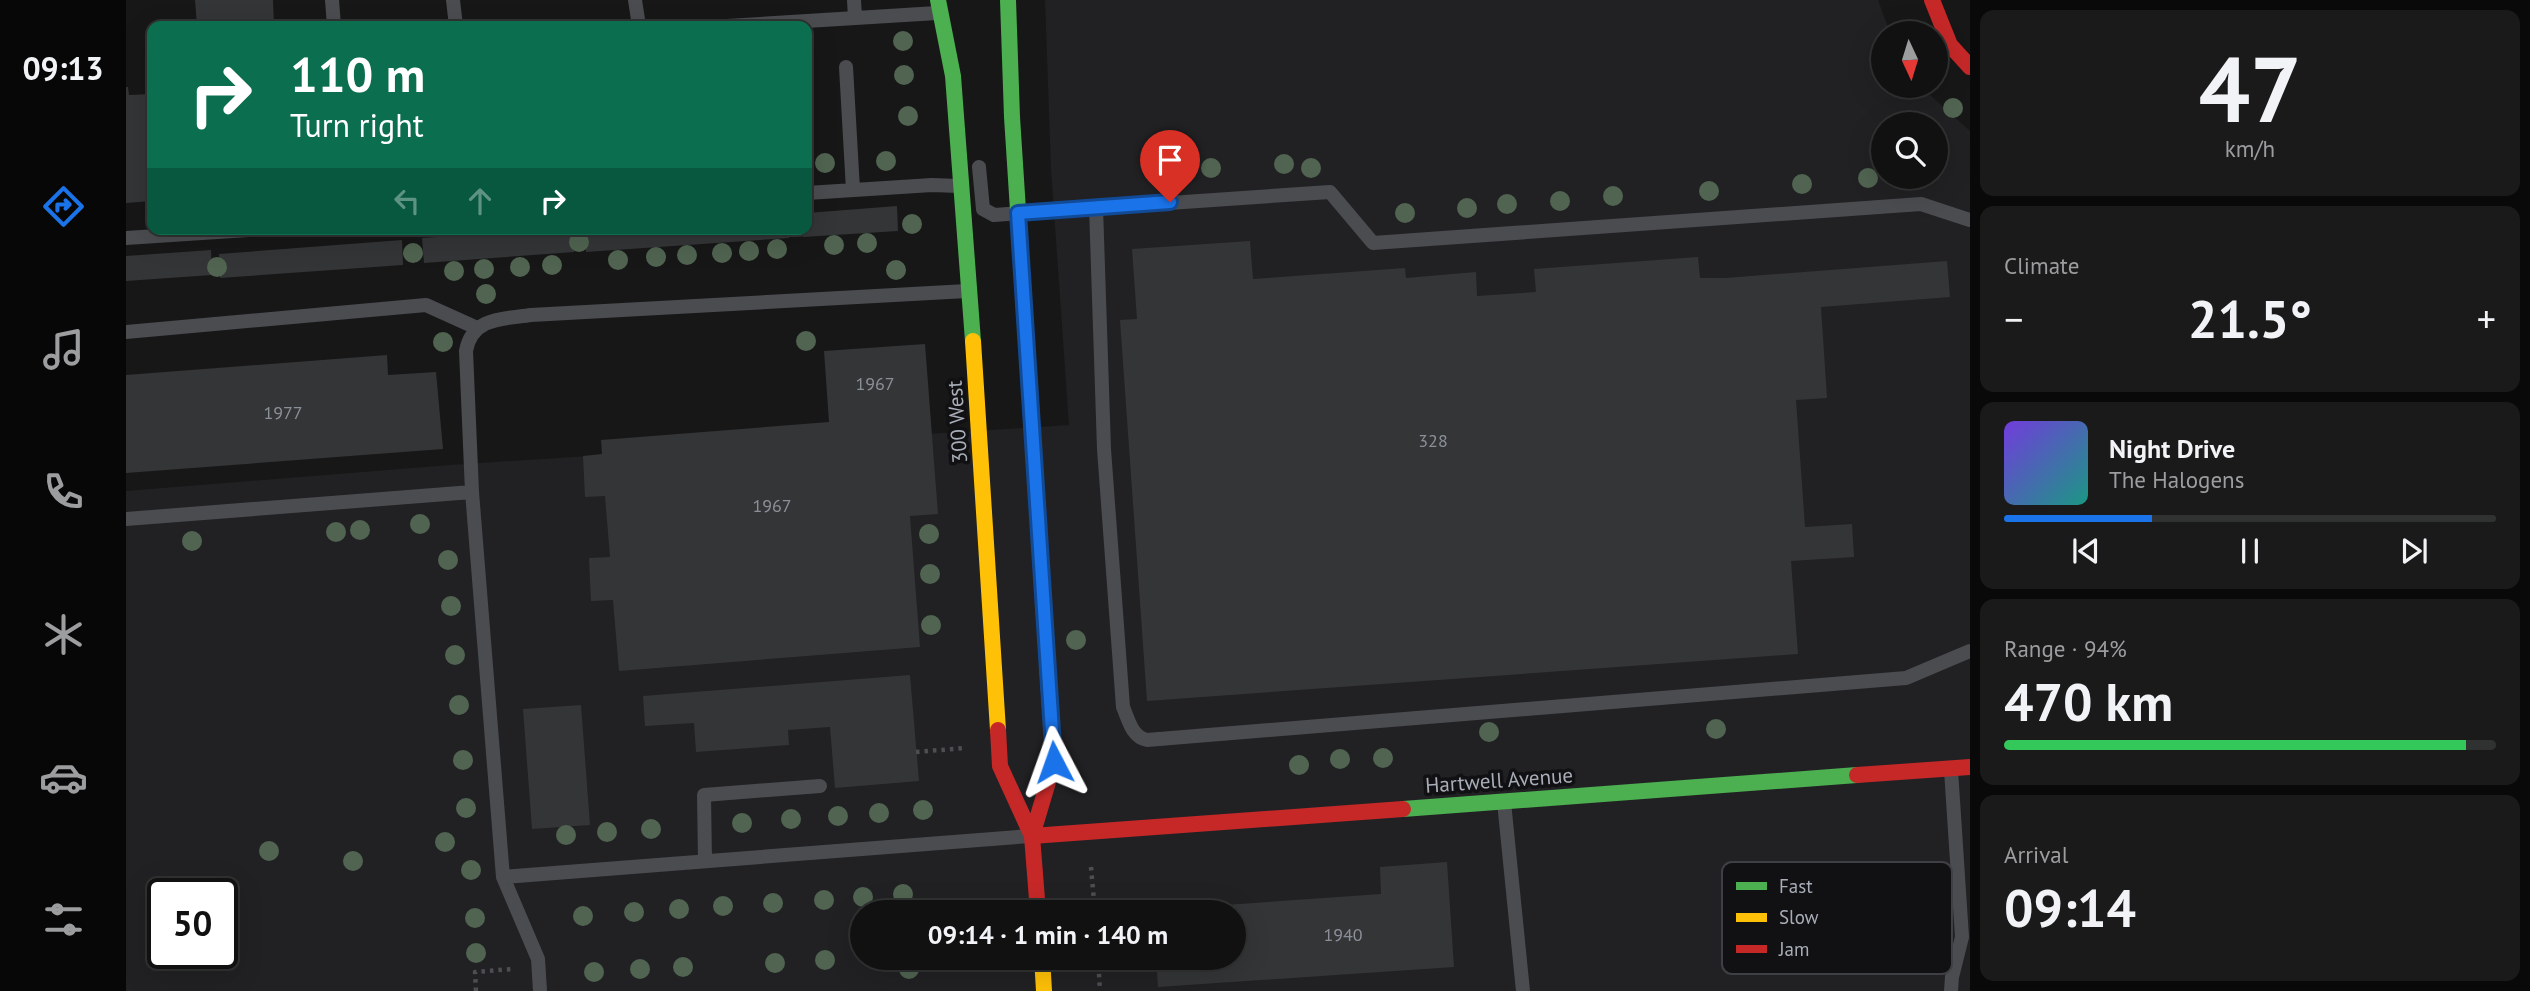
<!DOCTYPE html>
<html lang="en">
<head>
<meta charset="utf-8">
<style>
  body { margin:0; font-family:"PT Sans",sans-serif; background:#1a1a1a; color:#f1f3f6; height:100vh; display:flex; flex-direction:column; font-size:26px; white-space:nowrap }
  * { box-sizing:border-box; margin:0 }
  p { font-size:23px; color:#9c9d9f }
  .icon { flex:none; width:38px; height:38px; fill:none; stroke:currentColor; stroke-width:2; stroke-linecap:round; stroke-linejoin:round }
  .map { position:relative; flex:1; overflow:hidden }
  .sheet { display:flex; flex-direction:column; gap:10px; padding:10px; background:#090909; width:560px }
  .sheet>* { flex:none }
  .top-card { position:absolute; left:21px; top:21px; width:665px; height:214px; border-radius:14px; box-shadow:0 7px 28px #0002,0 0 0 2px #303131; background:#0b6e4f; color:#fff; overflow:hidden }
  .needle { width:46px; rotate:176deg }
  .tools { position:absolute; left:1745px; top:21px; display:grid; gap:14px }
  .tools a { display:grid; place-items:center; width:77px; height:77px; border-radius:50%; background:#111; box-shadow:0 7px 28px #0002,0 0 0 2px #303131; font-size:35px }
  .speed { position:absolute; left:21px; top:878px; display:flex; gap:14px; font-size:35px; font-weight:700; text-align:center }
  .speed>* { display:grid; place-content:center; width:91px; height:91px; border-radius:50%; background:#111; box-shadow:0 7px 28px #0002,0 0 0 2px #303131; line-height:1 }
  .speed .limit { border:4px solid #111; border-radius:10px; background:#fff; color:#111 }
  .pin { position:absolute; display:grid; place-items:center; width:60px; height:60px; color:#fff; margin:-72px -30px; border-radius:50% 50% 50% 0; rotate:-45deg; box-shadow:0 0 7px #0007 }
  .pin .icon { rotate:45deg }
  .me { position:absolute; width:77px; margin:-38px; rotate:356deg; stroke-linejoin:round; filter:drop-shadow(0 0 5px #0008) }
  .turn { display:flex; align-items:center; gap:24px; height:147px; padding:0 28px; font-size:32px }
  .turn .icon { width:91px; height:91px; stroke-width:2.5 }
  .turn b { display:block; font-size:49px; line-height:60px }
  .lanes { display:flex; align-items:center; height:66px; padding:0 28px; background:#0003; justify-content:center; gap:35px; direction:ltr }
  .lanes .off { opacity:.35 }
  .big { font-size:52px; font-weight:700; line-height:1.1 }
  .sheet .tile { flex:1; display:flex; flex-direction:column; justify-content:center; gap:10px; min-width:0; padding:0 24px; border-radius:14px; background:#1a1a1a }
  .sheet .dial { align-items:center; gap:0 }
  .dial b { font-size:91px; line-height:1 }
  .song { display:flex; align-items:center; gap:21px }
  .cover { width:84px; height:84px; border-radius:10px; background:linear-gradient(135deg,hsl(260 70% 55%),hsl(170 70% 35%)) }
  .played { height:7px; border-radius:4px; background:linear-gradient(90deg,#1a73e8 30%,#303131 30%) }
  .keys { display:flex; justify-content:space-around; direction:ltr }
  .heat { display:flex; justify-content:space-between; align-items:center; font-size:38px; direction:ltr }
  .charge { height:10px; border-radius:5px; background:linear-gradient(90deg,#34c759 94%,#303131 0) }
  .trip { position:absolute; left:724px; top:900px; width:396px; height:70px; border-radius:35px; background:#111; box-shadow:0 7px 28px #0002,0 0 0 2px #303131; font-weight:700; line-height:70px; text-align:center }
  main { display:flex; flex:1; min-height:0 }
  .menu { display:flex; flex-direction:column; width:126px; justify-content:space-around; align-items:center; background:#070707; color:#9c9d9f }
  .menu .icon { width:49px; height:49px }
  .menu .on { color:#1a73e8 }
  .menu b { font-size:32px; color:#f1f3f6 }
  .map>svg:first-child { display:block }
</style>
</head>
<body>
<main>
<nav class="menu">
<b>09:13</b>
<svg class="icon on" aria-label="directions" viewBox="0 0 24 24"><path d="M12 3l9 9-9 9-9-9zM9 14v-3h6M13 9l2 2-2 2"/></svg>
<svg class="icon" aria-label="music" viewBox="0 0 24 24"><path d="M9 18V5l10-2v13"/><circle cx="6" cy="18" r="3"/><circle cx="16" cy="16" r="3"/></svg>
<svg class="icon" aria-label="phone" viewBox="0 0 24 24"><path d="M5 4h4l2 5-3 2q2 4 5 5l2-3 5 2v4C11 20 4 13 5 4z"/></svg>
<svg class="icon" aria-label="climate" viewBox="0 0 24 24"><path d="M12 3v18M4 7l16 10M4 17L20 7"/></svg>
<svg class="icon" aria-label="car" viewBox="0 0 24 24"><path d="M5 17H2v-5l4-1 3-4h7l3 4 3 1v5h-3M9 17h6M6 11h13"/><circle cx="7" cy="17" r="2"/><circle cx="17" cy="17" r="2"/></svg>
<svg class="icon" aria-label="filters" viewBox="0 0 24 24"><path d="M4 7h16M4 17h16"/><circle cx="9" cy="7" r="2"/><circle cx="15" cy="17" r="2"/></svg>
</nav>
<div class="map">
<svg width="1844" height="991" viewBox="0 0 1844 991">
  <rect width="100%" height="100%" fill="#171717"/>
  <path fill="#212124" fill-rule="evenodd" d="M919 0H1752L1764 33H1757V86H1794L1844 131V991H0V491L324 465 943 425 925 169ZM1757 124H1810V177H1757ZM37 894H96V954H37ZM737 912H1108V957H737Z"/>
  <path fill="#343537" d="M69 0H147L148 26H71Z
    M0 87H2L3 95 26 94V201L0 203Z
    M771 206 772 231 677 237V229H681V213Z
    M428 229H446L448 252 298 263 296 238Z
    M475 229H663V238L460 252 459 230Z
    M276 240 277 265 94 278 93 254Z
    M1124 241 1127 279 1279 268 1280 278 1350 272 1351 296 1410 292 1408 269 1572 257 1574 278H1599L1821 261 1824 297 1695 307 1701 398 1670 400 1679 527 1726 524 1728 557 1665 561 1672 654 1021 701 994 320 1011 319 1006 249Z
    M85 250 86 275 0 281V256Z
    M799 344 812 514 784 516 794 647 493 671 487 600 465 601 463 558 484 557 479 496 459 497 457 456 476 454 475 440 703 422 698 351Z
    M261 355 262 375 310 372 317 449 0 473V375Z
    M784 675 793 781 709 788 704 727 662 730 663 745 570 752 568 723 519 726 517 696Z
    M455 705 464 825 406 829 397 709Z
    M1321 862 1328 967 1032 987 1030 957H1108V912H1028L1027 910 1255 894 1254 867Z"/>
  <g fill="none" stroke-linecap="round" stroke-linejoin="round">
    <path stroke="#4d4e52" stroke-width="4.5" stroke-dasharray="3.5 5" stroke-linecap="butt" d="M790 752 839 748
      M965 867 969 912
      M972 957 974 991
      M350 991 349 972 386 969"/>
    <path stroke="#4b4c50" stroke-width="14" d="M206 0 208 26
      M327 0 330 26
      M509 0 513 26
      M728 0 729 17
      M601 26 811 13
      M720 67 727 190
      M853 167 857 209 868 215 1204 192 1247 243 1795 204 1844 220
      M681 193 806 185 833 186
      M970 207 978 449 997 707C1003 721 1006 737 1021 740L1780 678 1844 651
      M0 238 136 229
      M0 332 300 305 351 328
      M346 492 377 877 412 959 414 991
      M0 519 346 492 340 351C346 317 377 319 405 315L841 291
      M1825 770 1836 937 1826 977 1825 991
      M1378 802 1397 991
      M579 861 578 795 694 786
      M377 877 904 836"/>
    <path stroke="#4caf50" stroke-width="16" d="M812 0 827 76 847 341
      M882 0 886 117 924 707
      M1277 809 1731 775"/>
    <path stroke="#ffc107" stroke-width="16" d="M847 341 872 730
      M916 957 918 991"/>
    <path stroke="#c62828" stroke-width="16" d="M1806 0 1824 45 1844 67
      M872 730 874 766 906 836 912 912
      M1731 775 1844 767
      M906 836 928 762 924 707
      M906 836 1277 809"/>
  </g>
  <g fill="#506451">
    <circle cx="777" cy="41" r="10"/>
    <circle cx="778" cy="75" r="10"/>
    <circle cx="1827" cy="108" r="10"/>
    <circle cx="782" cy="116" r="10"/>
    <circle cx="760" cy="161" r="10"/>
    <circle cx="699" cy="163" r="10"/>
    <circle cx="1158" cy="164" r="10"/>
    <circle cx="1085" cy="168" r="10"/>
    <circle cx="1185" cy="168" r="10"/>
    <circle cx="1055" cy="171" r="10"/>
    <circle cx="1742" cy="178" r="10"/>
    <circle cx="1676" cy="184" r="10"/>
    <circle cx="1583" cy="191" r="10"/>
    <circle cx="1487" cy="196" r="10"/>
    <circle cx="1434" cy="201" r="10"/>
    <circle cx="1381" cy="204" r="10"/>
    <circle cx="1341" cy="208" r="10"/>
    <circle cx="1279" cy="213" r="10"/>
    <circle cx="786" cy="224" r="10"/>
    <circle cx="453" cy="242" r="10"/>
    <circle cx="741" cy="243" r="10"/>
    <circle cx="708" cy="245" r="10"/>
    <circle cx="651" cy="249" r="10"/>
    <circle cx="623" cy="251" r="10"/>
    <circle cx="287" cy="253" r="10"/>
    <circle cx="596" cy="253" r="10"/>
    <circle cx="561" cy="255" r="10"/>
    <circle cx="530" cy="257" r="10"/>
    <circle cx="492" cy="260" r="10"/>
    <circle cx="426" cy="265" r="10"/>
    <circle cx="91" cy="267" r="10"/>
    <circle cx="394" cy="267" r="10"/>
    <circle cx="358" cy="269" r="10"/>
    <circle cx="770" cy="270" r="10"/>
    <circle cx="328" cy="271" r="10"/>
    <circle cx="360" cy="294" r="10"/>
    <circle cx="680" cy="341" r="10"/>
    <circle cx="317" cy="342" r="10"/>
    <circle cx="294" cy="524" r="10"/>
    <circle cx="234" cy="530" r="10"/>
    <circle cx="210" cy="532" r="10"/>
    <circle cx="803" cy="534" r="10"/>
    <circle cx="66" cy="541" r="10"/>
    <circle cx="322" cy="560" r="10"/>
    <circle cx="804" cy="574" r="10"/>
    <circle cx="325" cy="606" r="10"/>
    <circle cx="805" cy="625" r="10"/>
    <circle cx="950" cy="640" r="10"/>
    <circle cx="329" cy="655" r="10"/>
    <circle cx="333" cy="705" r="10"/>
    <circle cx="1590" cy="729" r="10"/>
    <circle cx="1363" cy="732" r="10"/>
    <circle cx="1257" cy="758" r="10"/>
    <circle cx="1214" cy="759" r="10"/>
    <circle cx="337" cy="760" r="10"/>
    <circle cx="1173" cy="765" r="10"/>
    <circle cx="340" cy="808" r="10"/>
    <circle cx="797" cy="810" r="10"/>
    <circle cx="753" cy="813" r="10"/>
    <circle cx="712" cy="816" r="10"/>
    <circle cx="665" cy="819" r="10"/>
    <circle cx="616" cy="823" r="10"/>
    <circle cx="525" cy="829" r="10"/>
    <circle cx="481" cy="832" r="10"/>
    <circle cx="440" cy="835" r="10"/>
    <circle cx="319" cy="842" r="10"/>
    <circle cx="143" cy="851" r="10"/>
    <circle cx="227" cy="861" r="10"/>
    <circle cx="345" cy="870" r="10"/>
    <circle cx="777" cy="894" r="10"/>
    <circle cx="737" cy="897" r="10"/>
    <circle cx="698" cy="900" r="10"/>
    <circle cx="647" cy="903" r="10"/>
    <circle cx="597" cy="906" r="10"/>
    <circle cx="553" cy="909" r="10"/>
    <circle cx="508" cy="912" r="10"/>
    <circle cx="457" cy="916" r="10"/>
    <circle cx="349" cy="918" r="10"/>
    <circle cx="350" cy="953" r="10"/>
    <circle cx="699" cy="960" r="10"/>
    <circle cx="649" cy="963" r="10"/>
    <circle cx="557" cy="967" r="10"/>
    <circle cx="514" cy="969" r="10"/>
    <circle cx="783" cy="969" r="10"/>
    <circle cx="468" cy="972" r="10"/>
  </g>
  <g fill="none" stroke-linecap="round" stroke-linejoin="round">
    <defs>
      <path id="route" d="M928 762 892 213 1044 202"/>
    </defs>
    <use href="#route" stroke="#114b97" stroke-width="18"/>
    <use href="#route" stroke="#1a73e8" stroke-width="12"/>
  </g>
  <g text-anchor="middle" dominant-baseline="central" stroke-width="7" stroke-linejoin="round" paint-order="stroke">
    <g font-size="18" fill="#8b8f98">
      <text x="749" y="383">1967</text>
      <text x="157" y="412">1977</text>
      <text x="1307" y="440">328</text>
      <text x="646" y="505">1967</text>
      <text x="1217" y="934">1940</text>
    </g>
    <g font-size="21" fill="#a8adb8" stroke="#111113">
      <text transform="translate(831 422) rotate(-94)">300 West</text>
      <text transform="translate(1373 780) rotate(-4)">Hartwell Avenue</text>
    </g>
  </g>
  <rect x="1596" y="862" width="230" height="112" rx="10" fill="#111113" stroke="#3e4045" stroke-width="2"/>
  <rect x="1610" y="882" width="31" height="8" fill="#4caf50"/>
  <rect x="1610" y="913" width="31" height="9" fill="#ffc107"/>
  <rect x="1610" y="945" width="31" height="8" fill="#c62828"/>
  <g font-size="19" fill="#a8adb8">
    <text x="1653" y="893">Fast</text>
    <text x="1653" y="924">Slow</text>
    <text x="1653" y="956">Jam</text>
  </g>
</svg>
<div class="tools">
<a><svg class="needle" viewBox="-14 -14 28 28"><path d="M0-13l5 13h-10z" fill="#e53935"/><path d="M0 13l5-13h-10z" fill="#9c9d9f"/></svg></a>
<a><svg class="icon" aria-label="search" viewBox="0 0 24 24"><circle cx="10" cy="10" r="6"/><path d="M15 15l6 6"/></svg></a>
</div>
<div class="speed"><div class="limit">50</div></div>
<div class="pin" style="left:1044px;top:202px;background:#d93025"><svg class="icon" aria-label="arrive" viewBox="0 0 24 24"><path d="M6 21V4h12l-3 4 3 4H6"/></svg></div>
<svg class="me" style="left:928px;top:762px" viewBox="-20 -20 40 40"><path d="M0-17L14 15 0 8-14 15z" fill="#1a73e8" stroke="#fff" stroke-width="4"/></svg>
<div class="trip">09:14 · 1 min · 140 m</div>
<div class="top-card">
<div class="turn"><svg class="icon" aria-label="right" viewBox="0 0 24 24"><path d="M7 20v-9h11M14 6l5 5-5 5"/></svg><div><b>110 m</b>Turn right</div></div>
<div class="lanes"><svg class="icon off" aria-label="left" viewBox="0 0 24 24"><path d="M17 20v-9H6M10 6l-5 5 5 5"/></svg><svg class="icon off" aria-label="ahead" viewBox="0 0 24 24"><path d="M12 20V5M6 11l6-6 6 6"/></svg><svg class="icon" aria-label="right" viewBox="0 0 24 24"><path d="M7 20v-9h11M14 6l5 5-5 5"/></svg></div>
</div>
</div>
<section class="sheet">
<div class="tile dial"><b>47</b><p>km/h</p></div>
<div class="tile"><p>Climate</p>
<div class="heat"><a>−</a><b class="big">21.5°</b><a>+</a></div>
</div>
<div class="tile">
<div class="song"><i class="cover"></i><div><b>Night Drive</b><p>The Halogens</p></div></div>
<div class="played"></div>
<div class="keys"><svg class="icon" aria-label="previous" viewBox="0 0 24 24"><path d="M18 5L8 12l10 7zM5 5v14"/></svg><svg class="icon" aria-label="pause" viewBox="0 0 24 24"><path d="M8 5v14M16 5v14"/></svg><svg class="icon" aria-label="next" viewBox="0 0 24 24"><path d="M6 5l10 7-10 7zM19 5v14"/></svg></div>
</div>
<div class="tile"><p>Range · 94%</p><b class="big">470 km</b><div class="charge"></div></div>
<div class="tile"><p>Arrival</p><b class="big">09:14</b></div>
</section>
</main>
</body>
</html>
